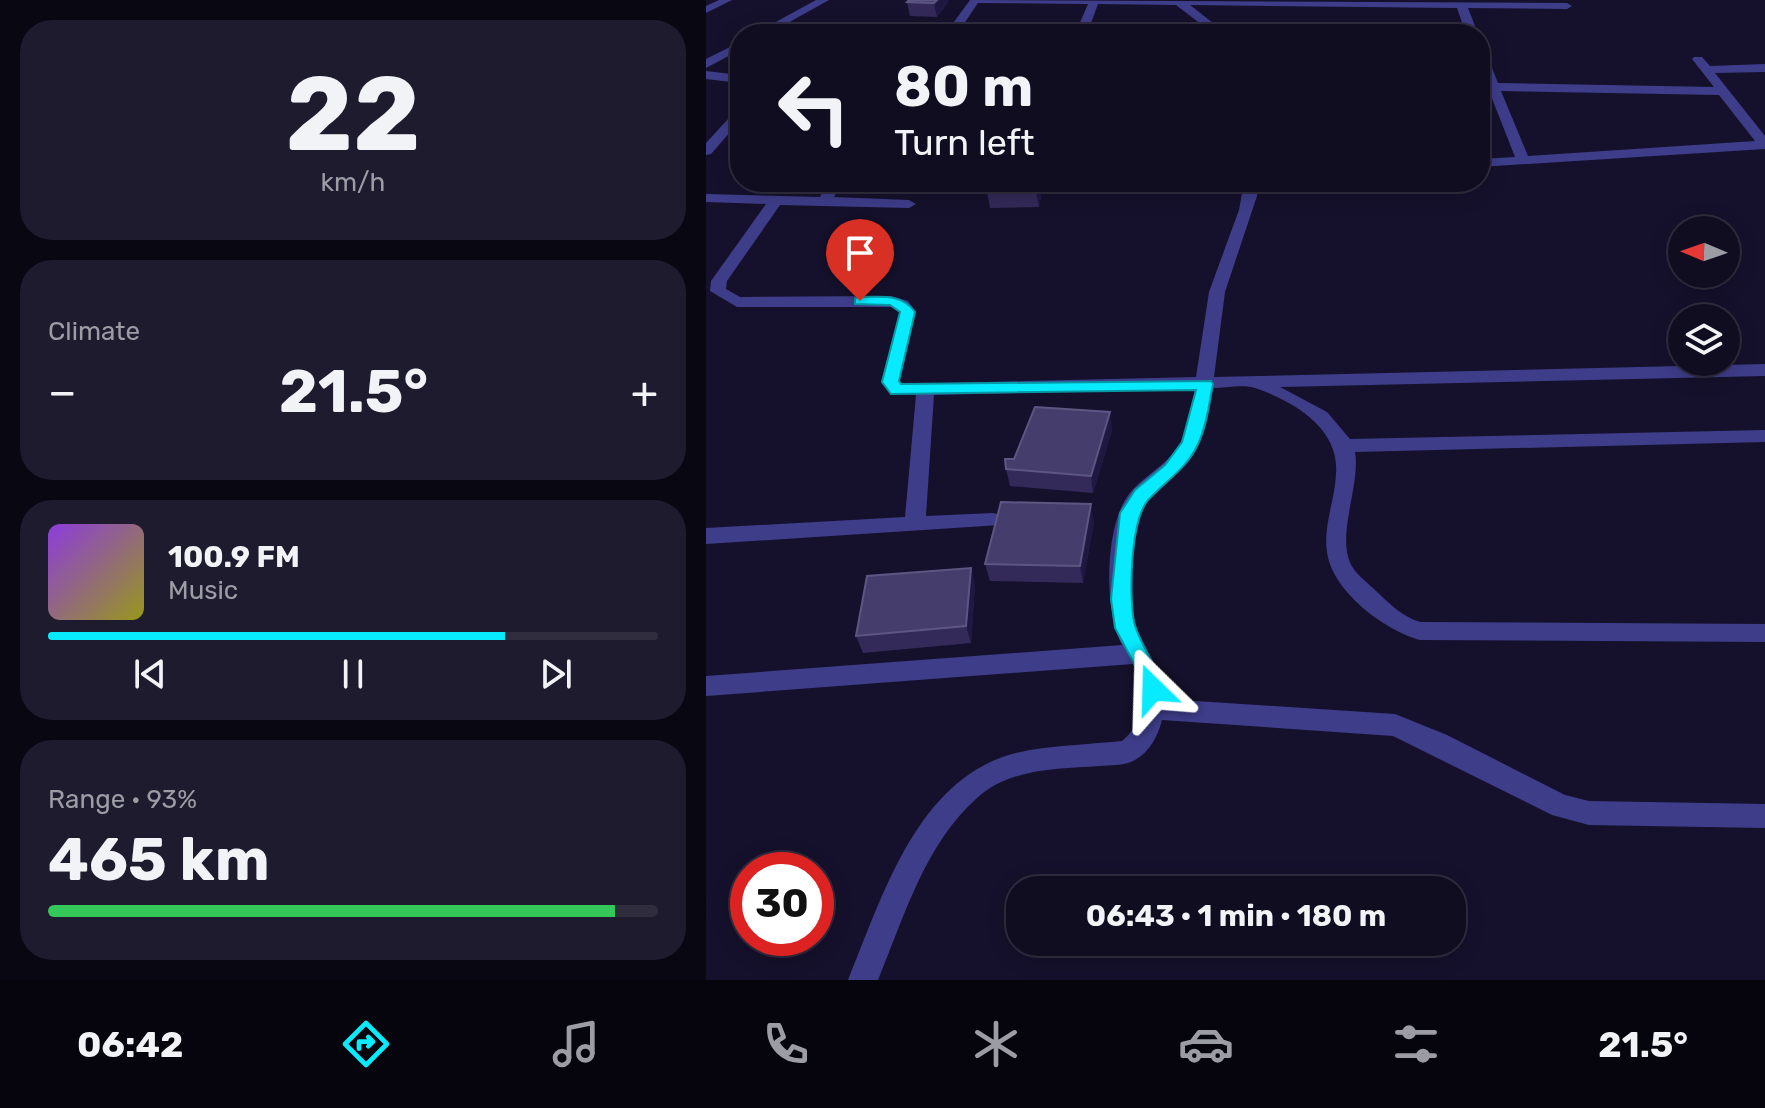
<!DOCTYPE html>
<html lang="en">
<head>
<meta charset="utf-8">
<style>
  body { margin:0; font-family:Rubik,sans-serif; background:#1e1b2e; color:#f1f3f6; height:100vh; display:flex; flex-direction:column; font-size:30px; white-space:nowrap }
  * { box-sizing:border-box; margin:0 }
  p { font-size:26px; color:#9c9ca5 }
  .icon { flex:none; width:44px; height:44px; fill:none; stroke:currentColor; stroke-width:2; stroke-linecap:round; stroke-linejoin:round }
  .map { position:relative; flex:1; overflow:hidden }
  .panel { display:flex; flex-direction:column; gap:20px; padding:20px; background:#090712; width:706px }
  .panel>* { flex:none }
  .top-card { position:absolute; left:24px; top:24px; width:760px; height:168px; border-radius:32px; box-shadow:0 4px 20px #0003,0 0 0 2px #302d3f; background:#100d21; color:#f1f3f6; overflow:hidden }
  .needle { width:52px; rotate:272deg }
  .buttons { position:absolute; left:962px; top:216px; display:grid; gap:16px }
  .buttons a { display:grid; place-items:center; width:72px; height:72px; border-radius:50%; background:#100d21; box-shadow:0 4px 20px #0003,0 0 0 2px #302d3f; font-size:40px }
  .speed { position:absolute; left:24px; top:852px; display:flex; gap:16px; font-size:40px; font-weight:700; text-align:center }
  .speed>* { display:grid; place-content:center; width:104px; height:104px; border-radius:50%; background:#100d21; box-shadow:0 4px 20px #0003,0 0 0 2px #302d3f; line-height:1 }
  .speed .limit { border:12px solid #d22; background:#fff; color:#111 }
  .pin { position:absolute; display:grid; place-items:center; width:68px; height:68px; color:#fff; margin:-82px -34px; border-radius:50% 50% 50% 0; rotate:-45deg; box-shadow:0 0 8px #0007 }
  .pin .icon { rotate:45deg }
  .me { position:absolute; width:88px; margin:-44px; rotate:338deg; stroke-linejoin:round; filter:drop-shadow(0 0 6px #0008) }
  .turn { display:flex; align-items:center; gap:28px; height:168px; padding:0 32px; font-size:36px }
  .turn .icon { width:104px; height:104px; stroke-width:2.5 }
  .turn b { display:block; font-size:56px; line-height:68px }
  .big { font-size:60px; font-weight:700; line-height:1.1 }
  .panel .widget { flex:1; display:flex; flex-direction:column; justify-content:center; gap:12px; min-width:0; padding:0 28px; border-radius:32px; background:#1e1b2e }
  .panel .dial { align-items:center; gap:0 }
  .dial b { font-size:104px; line-height:1 }
  .song { display:flex; align-items:center; gap:24px }
  .cover { width:96px; height:96px; border-radius:12px; background:linear-gradient(135deg,hsl(270 70% 55%),hsl(60 70% 35%)) }
  .played { height:8px; border-radius:4px; background:linear-gradient(90deg,#08ebfe 75%,#302d3f 75%) }
  .keys { display:flex; justify-content:space-around; direction:ltr }
  .heat { display:flex; justify-content:space-between; align-items:center; font-size:44px; direction:ltr }
  .charge { height:12px; border-radius:6px; background:linear-gradient(90deg,#34c759 93%,#302d3f 0) }
  .trip { position:absolute; left:300px; top:876px; width:460px; height:80px; border-radius:32px; background:#100d21; box-shadow:0 4px 20px #0003,0 0 0 2px #302d3f; font-weight:700; line-height:80px; text-align:center }
  .menu { display:flex; height:128px; justify-content:space-around; align-items:center; background:#06050d; color:#9c9ca5 }
  .menu .icon { width:56px; height:56px }
  .menu .on { color:#08ebfe }
  .menu b { font-size:36px; color:#f1f3f6 }
  main { display:flex; flex:1; min-height:0 }
  .map>svg:first-child { display:block }
</style>
</head>
<body>
<main>
<section class="panel">
<div class="widget dial"><b>22</b><p>km/h</p></div>
<div class="widget"><p>Climate</p>
<div class="heat"><a>−</a><b class="big">21.5°</b><a>+</a></div>
</div>
<div class="widget">
<div class="song"><i class="cover"></i><div><b>100.9 FM</b><p>Music</p></div></div>
<div class="played"></div>
<div class="keys"><svg class="icon" aria-label="previous" viewBox="0 0 24 24"><path d="M18 5L8 12l10 7zM5 5v14"/></svg><svg class="icon" aria-label="pause" viewBox="0 0 24 24"><path d="M8 5v14M16 5v14"/></svg><svg class="icon" aria-label="next" viewBox="0 0 24 24"><path d="M6 5l10 7-10 7zM19 5v14"/></svg></div>
</div>
<div class="widget"><p>Range · 93%</p><b class="big">465 km</b><div class="charge"></div></div>
</section>
<div class="map">
<svg width="1059" height="980" viewBox="0 0 1059 980">
  <rect width="100%" height="100%" fill="#15112c"/>
  <g fill="none" stroke-linecap="round" stroke-linejoin="round">
    <path fill="#3e3d8a" fill-rule="evenodd" d="M13 0H26L0 13V6Z
      M110 0H123L62 34H48Z
      M264 0 861 3 866 6 861 9 762 8 772 34H760L751 8 484 5 521 34H508L470 5 392 4 381 34H369L382 4 272 3 251 34H239Z
      M34 42V50L0 68V59Z
      M774 50 780 53 792 83 1008 87 986 59 988 57H996L1004 66 1059 64V72L1009 73 1059 136V149L774 167V159L809 157 774 68ZM795 91 1013 95 1049 141 822 156Z
      M0 71 34 75V83L0 79Z
      M22 119 33 122 5 154 0 155V143Z
      M122 182H136L128 197 203 200 210 204 203 208 74 205 21 281 20 289 34 297 185 296 202 301 210 312 193 381 196 384 490 377 503 292 533 210 538 182H552L551 196 519 292 508 377 1059 364V376L574 387 621 412 644 439 1059 430V442L649 452C655 486 628 539 647 568 653 577 662 583 669 590 683 603 695 616 714 622L1059 624V642L714 640C678 630 626 591 621 552 617 526 629 500 630 474 634 428 587 401 549 388 538 384 519 388 507 388 502 422 494 452 468 476 456 486 441 496 435 511 424 536 420 607 432 632 443 656 457 672 459 699L689 714 741 735 859 795 883 801 1059 804V828L883 825 846 815 687 736 456 720C452 735 444 752 429 760 419 766 405 765 393 766 352 769 304 768 271 798 219 844 198 917 172 980H142C176 898 210 781 306 754 341 745 379 745 416 741 440 722 438 690 427 664L0 696V676L416 645C398 611 399 534 419 500 430 482 449 472 464 457 481 440 485 412 489 389L228 395 220 516 287 513 294 515 297 520 294 525 0 544V528L199 517 210 395 185 394 175 382 194 312 190 307H31L4 291 5 281 60 204 0 202V194L114 197Z"/>
  </g>
  <path fill="#332a59" d="M243 1 231 17 204 16 201 2Z
    M337 185 333 207 284 208 281 192Z
    M406 430 387 493 304 486 300 469Z
    M388 521 377 583 284 581 279 564Z
    M269 585 265 643 157 653 150 636Z"/>
  <path fill="#1f1840" d="M231 0H242L243 1 231 17 228 3Z
    M332 182H336L337 185 333 207 330 191Z
    M404 412 406 430 387 493 385 476Z
    M385 504 388 521 377 583 374 566Z
    M265 568 269 585 265 643 260 626Z"/>
  <path fill="#453d6b" stroke="#5e5682" stroke-width="2" d="M203 0H231L228 3 201 2Z
    M173 32 204 33 203 34H171Z
    M284 182H332L330 191 281 192Z
    M329 407 404 412 385 476 300 469 299 459H308Z
    M295 502 385 504 374 566 279 564Z
    M265 568 260 626 150 636 161 576Z"/>
  <path fill="#08ebfe" stroke="#0599a5" stroke-width="2" d="M154 297C175 297 196 293 209 312L193 381 195 384 505 381 507 384C503 403 501 426 492 444 482 467 461 480 444 498 424 517 423 595 428 622 433 643 451 666 458 689L455 695H440L430 667 409 628 405 599 414 513 429 490 459 465 476 442 490 390 185 394 176 382 194 312 184 305 149 304V298Z"/>
</svg>
<div class="buttons">
<a><svg class="needle" viewBox="-14 -14 28 28"><path d="M0-13l5 13h-10z" fill="#e53935"/><path d="M0 13l5-13h-10z" fill="#9c9ca5"/></svg></a>
<a><svg class="icon" aria-label="layers" viewBox="0 0 24 24"><path d="M12 4l9 5-9 5-9-5zM3 14l9 5 9-5"/></svg></a>
</div>
<div class="speed"><div class="limit">30</div></div>
<div class="pin" style="left:154px;top:301px;background:#d93025"><svg class="icon" aria-label="arrive" viewBox="0 0 24 24"><path d="M6 21V4h12l-3 4 3 4H6"/></svg></div>
<svg class="me" style="left:447px;top:689px" viewBox="-20 -20 40 40"><path d="M0-17L14 15 0 8-14 15z" fill="#08ebfe" stroke="#fff" stroke-width="4"/></svg>
<div class="trip">06:43 · 1 min · 180 m</div>
<div class="top-card">
<div class="turn"><svg class="icon" aria-label="left" viewBox="0 0 24 24"><path d="M17 20v-9H6M10 6l-5 5 5 5"/></svg><div><b>80 m</b>Turn left</div></div>
</div>
</div>
</main>
<nav class="menu">
<b>06:42</b>
<svg class="icon on" aria-label="directions" viewBox="0 0 24 24"><path d="M12 3l9 9-9 9-9-9zM9 14v-3h6M13 9l2 2-2 2"/></svg>
<svg class="icon" aria-label="music" viewBox="0 0 24 24"><path d="M9 18V5l10-2v13"/><circle cx="6" cy="18" r="3"/><circle cx="16" cy="16" r="3"/></svg>
<svg class="icon" aria-label="phone" viewBox="0 0 24 24"><path d="M5 4h4l2 5-3 2q2 4 5 5l2-3 5 2v4C11 20 4 13 5 4z"/></svg>
<svg class="icon" aria-label="climate" viewBox="0 0 24 24"><path d="M12 3v18M4 7l16 10M4 17L20 7"/></svg>
<svg class="icon" aria-label="car" viewBox="0 0 24 24"><path d="M5 17H2v-5l4-1 3-4h7l3 4 3 1v5h-3M9 17h6M6 11h13"/><circle cx="7" cy="17" r="2"/><circle cx="17" cy="17" r="2"/></svg>
<svg class="icon" aria-label="filters" viewBox="0 0 24 24"><path d="M4 7h16M4 17h16"/><circle cx="9" cy="7" r="2"/><circle cx="15" cy="17" r="2"/></svg>
<b>21.5°</b>
</nav>
</body>
</html>
